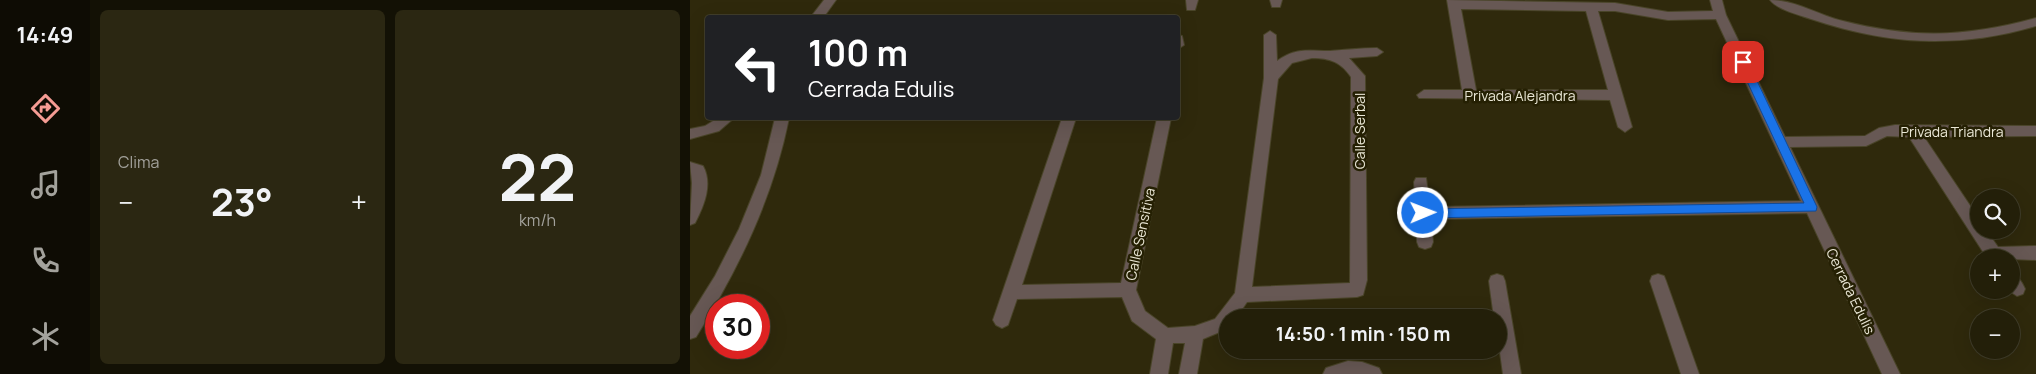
<!DOCTYPE html>
<html lang="es">
<head>
<meta charset="utf-8">
<style>
  body { margin:0; font-family:Manrope,sans-serif; background:#2b2712; color:#f1f3f6; height:100vh; display:flex; flex-direction:column; font-size:19px; white-space:nowrap }
  * { box-sizing:border-box; margin:0 }
  p { font-size:16px; color:#a3a29c }
  .icon { flex:none; width:28px; height:28px; fill:none; stroke:currentColor; stroke-width:2; stroke-linecap:round; stroke-linejoin:round }
  .map { position:relative; flex:1; overflow:hidden }
  .panel { display:flex; flex-direction:column; gap:10px; padding:10px; background:#131105; width:600px }
  .panel>* { flex:none }
  .banner { position:absolute; left:15px; top:15px; width:475px; height:105px; border-radius:5px; box-shadow:0 5px 20px #0002,0 0 0 1px #403d2a; background:#202124; color:#fff; overflow:hidden }
  .buttons { position:absolute; left:1280px; top:189px; display:grid; gap:10px }
  .buttons a { display:grid; place-items:center; width:50px; height:50px; border-radius:50%; background:#231f09; box-shadow:0 5px 20px #0002,0 0 0 1px #403d2a; font-size:25px }
  .speed { position:absolute; left:15px; top:294px; display:flex; gap:10px; font-size:25px; font-weight:700; text-align:center }
  .speed>* { display:grid; place-content:center; width:65px; height:65px; border-radius:50%; background:#231f09; box-shadow:0 5px 20px #0002,0 0 0 1px #403d2a; line-height:1 }
  .speed .limit { border:8px solid #d22; background:#fff; color:#111 }
  .pin { position:absolute; display:grid; place-items:center; width:42px; height:42px; color:#fff; margin:-21px; border-radius:10px; box-shadow:0 2px 8px #0006 }
  .me { position:absolute; width:55px; margin:-28px; rotate:89deg; stroke-linejoin:round; filter:drop-shadow(0 0 4px #0008) }
  .turn { display:flex; align-items:center; gap:18px; height:105px; padding:0 20px; font-size:22px }
  .turn .icon { width:65px; height:65px; stroke-width:2.5 }
  .turn b { display:block; font-size:35px; line-height:42px }
  .big { font-size:38px; font-weight:700; line-height:1.1 }
  .panel .card { flex:1; display:flex; flex-direction:column; justify-content:center; gap:8px; min-width:0; padding:0 18px; border-radius:8px; background:#2b2712 }
  .panel .dial { align-items:center; gap:0 }
  .dial b { font-size:65px; line-height:1 }
  .heat { display:flex; justify-content:space-between; align-items:center; font-size:28px; direction:ltr }
  .panel .tiles { flex:1; display:grid; gap:10px; grid-template-columns:repeat(2,1fr) }
  .trip { position:absolute; left:529px; top:309px; width:288px; height:50px; border-radius:25px; background:#231f09; box-shadow:0 5px 20px #0002,0 0 0 1px #403d2a; font-weight:700; line-height:50px; text-align:center }
  main { display:flex; flex:1; min-height:0 }
  .tabs { display:flex; flex-direction:column; width:90px; justify-content:space-around; align-items:center; background:#0e0c04; color:#a3a29c }
  .tabs .icon { width:35px; height:35px }
  .tabs .current { color:#f59c94 }
  .tabs b { font-size:22px; color:#f1f3f6 }
  .map>svg:first-child { display:block }
</style>
</head>
<body>
<main>
<nav class="tabs">
<b>14:49</b>
<svg class="icon current" aria-label="directions" viewBox="0 0 24 24"><path d="M12 3l9 9-9 9-9-9zM9 14v-3h6M13 9l2 2-2 2"/></svg>
<svg class="icon" aria-label="music" viewBox="0 0 24 24"><path d="M9 18V5l10-2v13"/><circle cx="6" cy="18" r="3"/><circle cx="16" cy="16" r="3"/></svg>
<svg class="icon" aria-label="phone" viewBox="0 0 24 24"><path d="M5 4h4l2 5-3 2q2 4 5 5l2-3 5 2v4C11 20 4 13 5 4z"/></svg>
<svg class="icon" aria-label="climate" viewBox="0 0 24 24"><path d="M12 3v18M4 7l16 10M4 17L20 7"/></svg>
</nav>
<section class="panel">
<div class="tiles">
<div class="card"><p>Clima</p>
<div class="heat"><a>−</a><b class="big">23°</b><a>+</a></div>
</div>
<div class="card dial"><b>22</b><p>km/h</p></div>
</div>
</section>
<div class="map">
<svg width="1346" height="374" viewBox="0 0 1346 374">
  <rect width="100%" height="100%" fill="#2f290c"/>
  <g fill="none" stroke-linecap="round" stroke-linejoin="round">
    <defs>
      <path id="minor" d="M134 0H146L133 18H120Z
        M496 0H508L505 10H497Z
        M580 0H592L590 7H582Z
        M757 0 925 3 978 12 1023 11 1020 0H1032L1036 15 1095 137 1175 136 1189 128 1205 125 1346 126V136L1234 137 1289 219V230H1296L1308 247 1346 246V260L1297 258 1219 137 1197 136 1176 146 1100 147 1210 374H1192L1117 213 741 219 743 242 741 247 735 249 729 247 727 242 724 182 726 178H736L740 207 1111 201 1026 19 978 20 925 11H908L942 127 935 132 928 127 920 100 729 98 727 95 734 90H772ZM771 9 896 11 918 90H786Z
        M1080 0C1106 0 1128 15 1153 21 1223 39 1277 37 1346 18V26C1268 49 1198 45 1121 19 1109 15 1088 10 1080 0Z
        M580 31 586 35 587 61C606 47 618 51 640 51 655 50 671 48 687 48L693 52 687 56 659 58 675 76 677 280 673 295 667 297 557 302 546 318H538L537 329 513 339 507 374H489L495 343H483L478 374H460L466 339 442 321 432 297 327 299 318 325 312 328 306 325 303 320 372 118H386L332 285 431 283 467 118H481L446 290 455 311 478 328 505 326 525 319 545 293 574 78V35ZM622 58C640 58 651 62 661 77L660 283 562 287 588 79 602 63Z
        M488 35 492 36 494 45 488 49Z
        M28 118H44L29 131 0 139V129L15 126Z
        M85 118H99C83 198 49 268 6 337L0 339V316L25 276 49 229 71 175Z
        M0 162 13 166C23 184 14 206 5 223L0 225 2 183Z
        M807 274 813 276 815 281 831 374H813L808 338V318H804L799 281 801 276Z
        M968 274 974 276 976 281 1009 374H991L960 281 962 276Z
        M1321 274C1329 277 1332 282 1335 289L1333 294 1327 296 1318 290H1321Z
        M658 361 672 362 689 368 692 374H633L636 368Z"/>
    </defs>
    <use href="#minor" stroke="#494428" stroke-width="2"/>
    <use href="#minor" fill="#675854" fill-rule="evenodd"/>
  </g>
  <path fill="#1a73e8" stroke="#114b97" d="M1053 59 1058 62 1127 207 1126 211 733 218 727 213 733 209 1114 203 1048 62Z"/>
  <g text-anchor="middle" dominant-baseline="central" stroke-width="5" stroke-linejoin="round" paint-order="stroke">
    <g font-size="14" fill="#eae7d6" stroke="#252003">
      <text x="830" y="95">Privada Alejandra</text>
      <text transform="translate(669 131) rotate(-90)">Calle Serbal</text>
      <text x="1262" y="131">Privada Triandra</text>
      <text transform="translate(450 234) rotate(-78)">Calle Sensitiva</text>
      <text transform="translate(1161 291) rotate(64)">Cerrada Edulis</text>
    </g>
  </g>
</svg>
<div class="buttons">
<a><svg class="icon" aria-label="search" viewBox="0 0 24 24"><circle cx="10" cy="10" r="6"/><path d="M15 15l6 6"/></svg></a>
<a>+</a>
<a>−</a>
</div>
<div class="speed"><div class="limit">30</div></div>
<div class="pin" style="left:1053px;top:62px;background:#d93025"><svg class="icon" aria-label="arrive" viewBox="0 0 24 24"><path d="M6 21V4h12l-3 4 3 4H6"/></svg></div>
<svg class="me" style="left:733px;top:213px" viewBox="-20 -20 40 40"><circle r="17" fill="#1a73e8" stroke="#fff" stroke-width="3"/><path d="M0-11L8 9 0 5-8 9z" fill="#fff"/></svg>
<div class="trip">14:50 · 1 min · 150 m</div>
<div class="banner">
<div class="turn"><svg class="icon" aria-label="left" viewBox="0 0 24 24"><path d="M17 20v-9H6M10 6l-5 5 5 5"/></svg><div><b>100 m</b>Cerrada Edulis</div></div>
</div>
</div>
</main>
</body>
</html>
